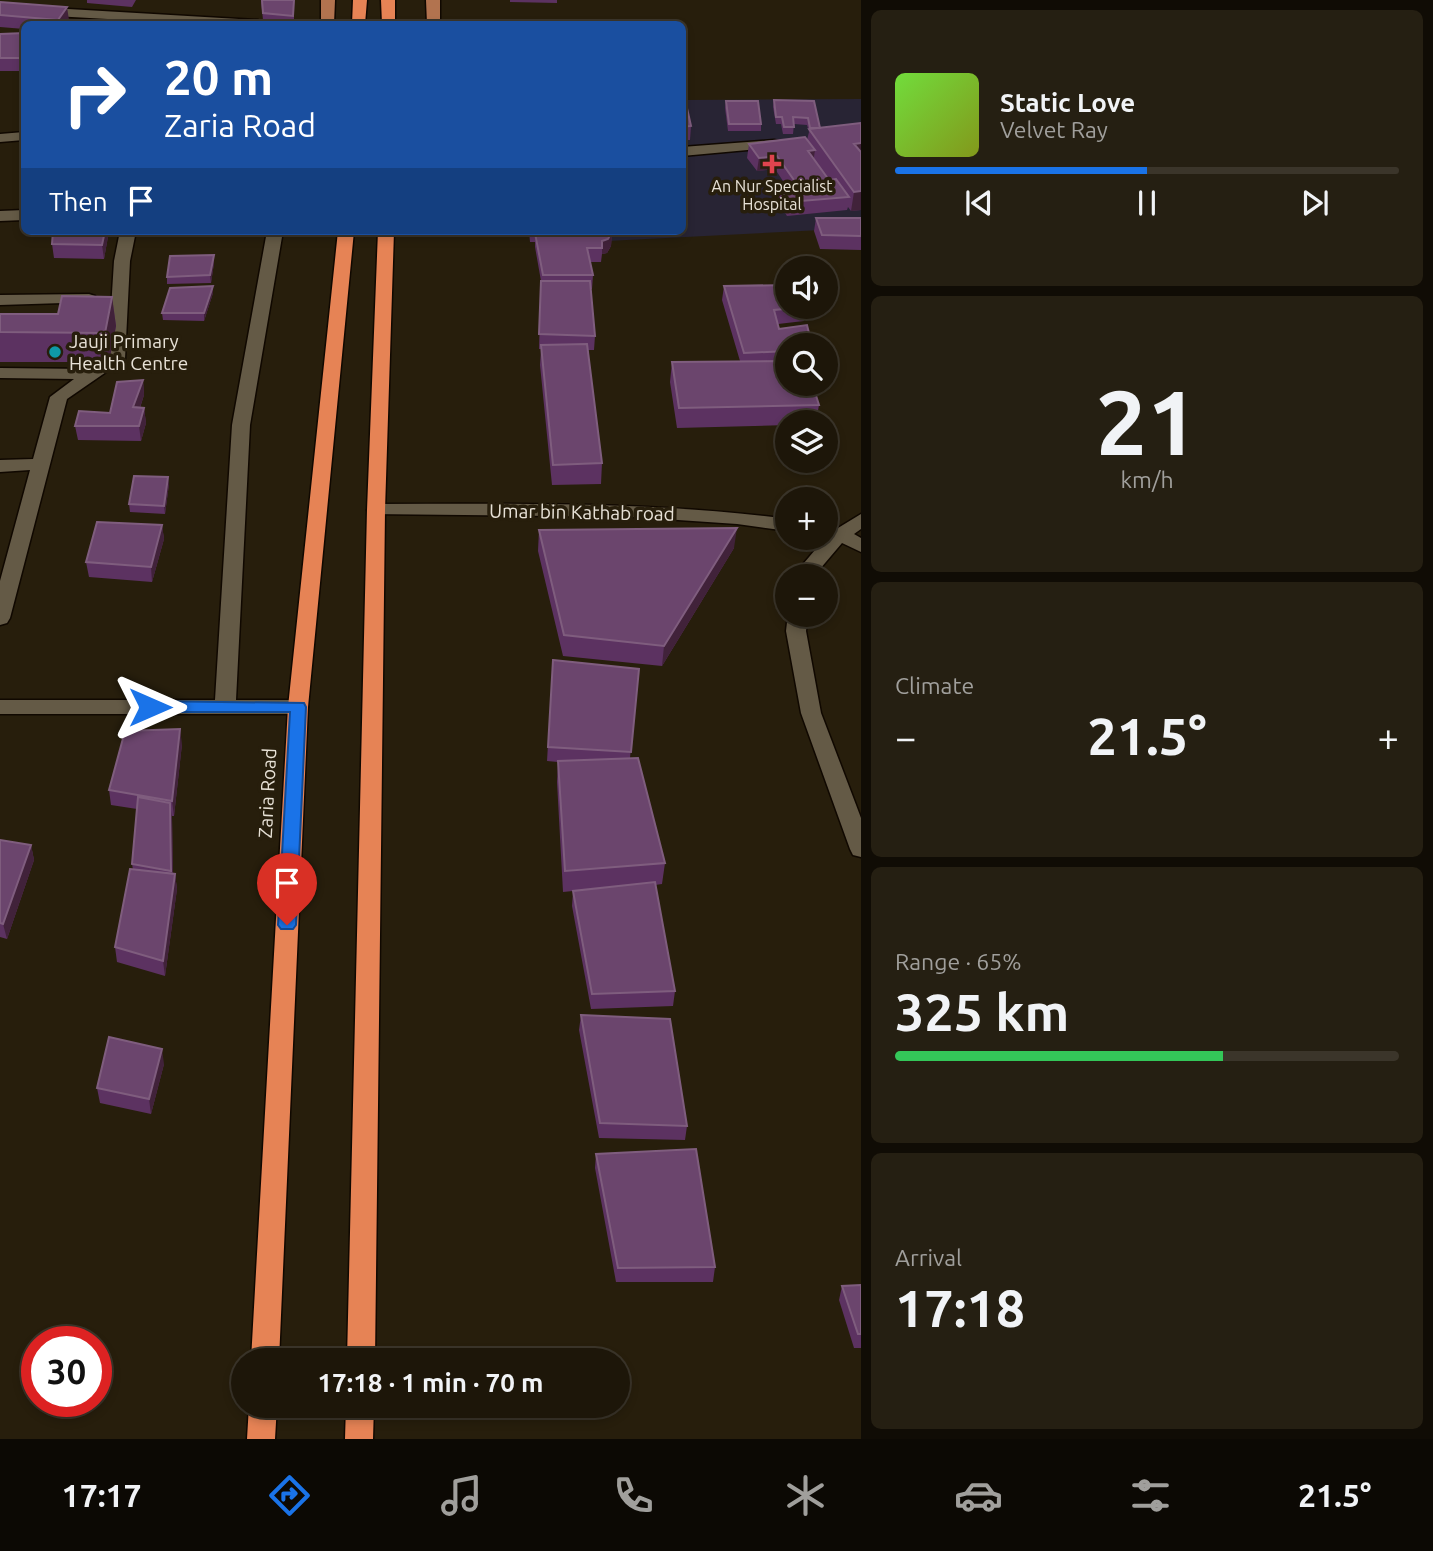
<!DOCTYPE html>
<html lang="en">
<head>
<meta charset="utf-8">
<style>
  body { margin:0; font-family:Ubuntu,sans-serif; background:#251f12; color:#f1f3f6; height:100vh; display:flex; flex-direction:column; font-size:26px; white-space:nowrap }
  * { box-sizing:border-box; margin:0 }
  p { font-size:23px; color:#a09f9c }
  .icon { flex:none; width:38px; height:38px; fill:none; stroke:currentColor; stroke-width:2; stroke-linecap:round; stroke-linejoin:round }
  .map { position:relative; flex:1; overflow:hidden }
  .side { display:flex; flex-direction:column; gap:10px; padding:10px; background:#100c05; width:572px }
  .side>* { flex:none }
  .top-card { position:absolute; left:21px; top:21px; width:665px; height:214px; border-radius:10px; box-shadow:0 4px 10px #0003,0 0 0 2px #3b352a; background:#1a4fa0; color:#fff; overflow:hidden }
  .buttons { position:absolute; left:775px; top:256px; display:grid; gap:14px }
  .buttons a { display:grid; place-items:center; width:63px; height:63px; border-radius:50%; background:#1d1609; box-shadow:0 4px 10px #0003,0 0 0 2px #3b352a; font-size:35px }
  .speed { position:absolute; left:21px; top:1326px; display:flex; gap:14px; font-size:35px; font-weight:700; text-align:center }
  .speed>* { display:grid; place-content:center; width:91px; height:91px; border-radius:50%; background:#1d1609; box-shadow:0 4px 10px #0003,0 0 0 2px #3b352a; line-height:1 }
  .speed .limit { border:10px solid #d22; background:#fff; color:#111 }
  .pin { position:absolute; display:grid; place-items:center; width:60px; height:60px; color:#fff; margin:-72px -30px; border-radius:50% 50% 50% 0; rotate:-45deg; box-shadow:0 0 7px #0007 }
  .pin .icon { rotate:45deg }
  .me { position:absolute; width:77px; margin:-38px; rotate:90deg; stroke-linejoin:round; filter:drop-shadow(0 0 5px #0008) }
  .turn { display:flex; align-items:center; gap:24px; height:147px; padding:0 28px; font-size:32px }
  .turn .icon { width:91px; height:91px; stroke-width:2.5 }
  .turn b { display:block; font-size:49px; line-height:60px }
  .then { display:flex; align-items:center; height:66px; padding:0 28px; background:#0003; gap:14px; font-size:26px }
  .big { font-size:52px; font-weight:600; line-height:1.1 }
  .side .card { flex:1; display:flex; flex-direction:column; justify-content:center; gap:10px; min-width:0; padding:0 24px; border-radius:10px; background:#251f12 }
  .side .dial { align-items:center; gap:0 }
  .dial b { font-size:91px; line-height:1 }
  .song { display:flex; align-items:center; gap:21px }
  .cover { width:84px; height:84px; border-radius:10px; background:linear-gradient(135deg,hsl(100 70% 55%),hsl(70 70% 35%)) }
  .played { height:7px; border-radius:4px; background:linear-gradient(90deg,#1a73e8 50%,#3b352a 50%) }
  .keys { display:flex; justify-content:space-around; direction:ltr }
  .heat { display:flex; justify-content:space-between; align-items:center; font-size:38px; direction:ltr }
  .charge { height:10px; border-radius:5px; background:linear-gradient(90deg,#34c759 65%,#3b352a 0) }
  .trip { position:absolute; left:231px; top:1348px; width:399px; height:70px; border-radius:35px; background:#1d1609; box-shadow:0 4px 10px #0003,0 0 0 2px #3b352a; font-weight:600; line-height:70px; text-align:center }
  .dock { display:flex; height:112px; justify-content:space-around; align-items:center; background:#0c0904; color:#a09f9c }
  .dock .icon { width:49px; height:49px }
  .dock .active { color:#1a73e8 }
  .dock b { font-size:32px; color:#f1f3f6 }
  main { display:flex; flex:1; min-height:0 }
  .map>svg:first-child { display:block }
</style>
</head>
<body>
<main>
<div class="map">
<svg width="861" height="1439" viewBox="0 0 861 1439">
  <rect width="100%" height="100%" fill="#271e0c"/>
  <path fill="#282434" d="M861 99V228L568 243V231H682L683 100Z"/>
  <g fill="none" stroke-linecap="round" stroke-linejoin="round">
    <defs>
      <path id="minor" d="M0 5 258 20 265 24H197L0 13Z
        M24 132V140L0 142V134Z
        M774 140 779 141 781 144 779 147 682 156V147Z
        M24 210V220L0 221V211Z
        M120 231H136L130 261 125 359 67 399 10 618 7 623 0 625V581L30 470 0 472V460L33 459 50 397 74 379 0 378V368L90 369 108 357 114 261Z
        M267 231H283L250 425 236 700H298L305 702 308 707 305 712 298 714H0V700H215L232 425Z
        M89 294 95 296 97 299 95 302 0 305V295Z
        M376 504C514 504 651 501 788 519V531L737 524 634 517 369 514 367 510Z
        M861 514V529L854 534 861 538V552L842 543 814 576H793L826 537V527L838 528Z
        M788 614H808L806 631 821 713 861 818V857L853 855 850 849 801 713 786 631Z"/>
      <path id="major" d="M321 0H335L334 24H321Z
        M426 0H440V24H427Z"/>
      <path id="highway" d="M353 0H367L365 24H352Z
        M381 0H395V24H382Z
        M338 231H354L308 707 279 1360H251L288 707Z
        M378 231H394L385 510 375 1360H347L367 510Z
        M249 1405H277L275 1439H247Z
        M346 1405H374L373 1439H345Z"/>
    </defs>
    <use href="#minor" stroke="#100800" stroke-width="3"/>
    <use href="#major" stroke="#100800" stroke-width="3"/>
    <use href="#highway" stroke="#100800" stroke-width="3"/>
    <use href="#minor" fill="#645a46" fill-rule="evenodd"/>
    <use href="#major" fill="#b2734f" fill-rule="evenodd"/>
    <use href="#highway" fill="#e68355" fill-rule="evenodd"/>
  </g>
  <path fill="#5c3261" d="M87 0H136L132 7 87 3Z
    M261 0H294V23L263 20Z
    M510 0H557V3L510 2Z
    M0 2 69 20 65 24H24V29L0 27Z
    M24 33V71H0V34Z
    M682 95 691 126 690 140H682Z
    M774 100 814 101 820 128 861 123V210L851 211 848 207 847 210 787 216 776 199 778 185 785 184 775 169 757 171 747 158 749 144 807 140 809 132 807 125 794 124 793 134H783L781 124H776L773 107Z
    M726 101 761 124V131H728L725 108Z
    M816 218H861V250L820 249 814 231Z
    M109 231 104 259 54 258 52 244Z
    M529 231 612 232 611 246 607 253 602 254 601 262H590L593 275 592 289H591L595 336 594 350H588L602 463 601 484 552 485 540 365 541 349H539L541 281 535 247V242H530Z
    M214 255V263L211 283 167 284V277Z
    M724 286 806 307 804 321 778 324 779 329 788 345V383L819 405 816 422H788V425L677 428 670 382 672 362 740 361 722 300Z
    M213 293 204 321 163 320 162 313Z
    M112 297 116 326 109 362H0V314H58Z
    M143 380 144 395 140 408H144L146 423 141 441 78 440 75 426 110 413Z
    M169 484 165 514 130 512 129 504Z
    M162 525 164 539 152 582 89 577 86 562Z
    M539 530 734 548 662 666 563 656 538 551Z
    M553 660 639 669 630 758 665 863 662 884 655 885 675 991 673 1006 591 1009 572 906 573 891 563 892 557 782 558 762 547 761Z
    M182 744 174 816H172L173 874H175L177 889 165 976 117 962 115 947 133 870 132 864 137 809 111 805 109 790Z
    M0 840 31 845 34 860 7 939 0 937Z
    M581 1015 687 1126 685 1140 599 1138 579 1030Z
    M164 1064 151 1114 100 1103 97 1088Z
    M596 1154 715 1267 713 1282H616L595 1168Z
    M861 1285V1348H854L839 1300 842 1286Z"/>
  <path fill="#41223a" d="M67 7 69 20 65 24H59L58 20Z
    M861 143V162L854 144Z
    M815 150 813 164 808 151Z
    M777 156 775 169 757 171 759 158Z
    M861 191V210L851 211 854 192Z
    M105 231H109L104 259 102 245Z
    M612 232 611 246 607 253 602 254V241Z
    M214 255V263L211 283 210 275Z
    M213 286V293L204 321V313Z
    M112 297 116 326 109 362 105 333Z
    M143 380 144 395 135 422 133 407Z
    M144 408 146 423 141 441 139 426Z
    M168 477 169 484 165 514 164 506Z
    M162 525 164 539 152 582 151 567Z
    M737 528 734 548 662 666 664 646Z
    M180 729 182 744 174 816 172 801Z
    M170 803 172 818 173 886 171 871Z
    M31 845 34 860 7 939 3 924Z
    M175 874 177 889 165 976 163 961Z
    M162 1049 164 1064 151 1114 149 1099Z"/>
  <path fill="#6b456d" stroke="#7f5d7e" stroke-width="2" d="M262 0H294L293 16 263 13Z
    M0 2 67 7 58 20 0 15Z
    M24 33V58H0V34Z
    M682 95H684L691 126 682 127Z
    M774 100 814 101 820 128H810L808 118 793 117 794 127H784L782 117H776Z
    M726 101H758L761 124H729Z
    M861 123V143L854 144 861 152V191L854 192 809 129Z
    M805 137 815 150 808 151 829 180 836 179 849 197 789 202 778 185 796 183 777 156 759 158 749 144Z
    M816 218H861V236L822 235Z
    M53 231H105L102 245 52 244Z
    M612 232 608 239 602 241V248H587L593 275H543L535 233Z
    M214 255 210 275 167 277 170 256Z
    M541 281H590L595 336 539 334Z
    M788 285V306L806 307 774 310 779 329 807 325 812 345H788V351L744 353 724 286Z
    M213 286 204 313H162L170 288Z
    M62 296 112 297 105 333 0 332V314H58Z
    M587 344 602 463 553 465 541 345Z
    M788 361V383H812L819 405 679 408 672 362Z
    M143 380 133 407 144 408 139 426H75L79 411 110 413 117 382Z
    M134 476 168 477 164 506 129 504Z
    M97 522 162 525 151 567 86 562Z
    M737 528 664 646 564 635 539 530Z
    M553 660 639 669 631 752 548 747Z
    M180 729 172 801 109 790 125 731Z
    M638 758 665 863 565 871 558 761Z
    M138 797 170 803 171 871 132 864Z
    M0 840 31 845 3 924 0 923Z
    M130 869 175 874 163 961 115 947Z
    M655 882 675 991 592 994 573 891Z
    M581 1015 670 1019 687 1126 600 1123Z
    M109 1037 162 1049 149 1099 97 1088Z
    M696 1149 715 1267 618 1268 596 1154Z
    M861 1285V1334H858L842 1286Z"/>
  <path fill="#1a73e8" stroke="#114b97" stroke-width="2" d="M150 701 304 703 306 707 296 925 293 929H281L278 925 290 712H150L142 707Z"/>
  <path fill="#e0444e" stroke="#271e0c" stroke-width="2.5" d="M768.5 153.5h7v7h7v7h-7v7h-7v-7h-7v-7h7z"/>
  <circle fill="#0f9aa8" stroke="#271e0c" stroke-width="2.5" cx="55" cy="352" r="7"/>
  <g text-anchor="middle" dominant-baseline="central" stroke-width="7" stroke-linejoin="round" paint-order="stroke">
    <g font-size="16" fill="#e7e1d6" stroke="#271e0c">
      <text x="772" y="186">An Nur Specialist<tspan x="772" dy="18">Hospital</tspan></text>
    </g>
    <g font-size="19" fill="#e7e1d6" stroke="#271e0c" text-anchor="start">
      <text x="69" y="341">Jauji Primary<tspan x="69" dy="22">Health Centre</tspan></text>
    </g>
    <g font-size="19" fill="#e7e1d6" stroke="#271e0c">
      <text transform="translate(582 512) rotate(1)">Umar bin Kathab road</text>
      <text transform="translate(267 793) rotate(-87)">Zaria Road</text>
    </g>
  </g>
</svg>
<div class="buttons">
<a><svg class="icon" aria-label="sound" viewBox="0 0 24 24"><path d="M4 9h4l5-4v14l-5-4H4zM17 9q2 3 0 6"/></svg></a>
<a><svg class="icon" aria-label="search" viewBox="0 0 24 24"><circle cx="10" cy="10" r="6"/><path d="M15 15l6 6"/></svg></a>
<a><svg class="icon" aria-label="layers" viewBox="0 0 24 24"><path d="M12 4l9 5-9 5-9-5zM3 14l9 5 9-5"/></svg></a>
<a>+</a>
<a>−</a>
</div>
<div class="speed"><div class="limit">30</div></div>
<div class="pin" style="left:287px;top:925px;background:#d93025"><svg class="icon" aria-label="arrive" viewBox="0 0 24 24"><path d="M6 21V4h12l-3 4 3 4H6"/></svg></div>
<svg class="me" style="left:150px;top:707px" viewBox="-20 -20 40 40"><path d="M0-17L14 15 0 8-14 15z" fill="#1a73e8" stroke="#fff" stroke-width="4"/></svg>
<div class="trip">17:18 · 1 min · 70 m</div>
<div class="top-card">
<div class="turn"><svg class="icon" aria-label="right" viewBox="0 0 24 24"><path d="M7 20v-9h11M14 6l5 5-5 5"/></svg><div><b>20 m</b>Zaria Road</div></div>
<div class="then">Then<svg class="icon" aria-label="arrive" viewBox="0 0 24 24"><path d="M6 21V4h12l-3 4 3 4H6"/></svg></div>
</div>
</div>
<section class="side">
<div class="card">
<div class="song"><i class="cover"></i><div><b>Static Love</b><p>Velvet Ray</p></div></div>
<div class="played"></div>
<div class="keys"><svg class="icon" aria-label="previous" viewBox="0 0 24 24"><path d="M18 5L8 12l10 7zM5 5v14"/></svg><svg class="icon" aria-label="pause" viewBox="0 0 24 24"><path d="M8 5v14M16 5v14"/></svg><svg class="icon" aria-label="next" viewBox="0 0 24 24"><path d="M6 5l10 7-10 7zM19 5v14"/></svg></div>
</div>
<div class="card dial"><b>21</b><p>km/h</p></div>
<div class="card"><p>Climate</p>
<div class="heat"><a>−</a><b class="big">21.5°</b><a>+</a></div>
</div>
<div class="card"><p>Range · 65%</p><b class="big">325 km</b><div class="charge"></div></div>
<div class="card"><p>Arrival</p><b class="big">17:18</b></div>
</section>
</main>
<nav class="dock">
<b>17:17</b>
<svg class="icon active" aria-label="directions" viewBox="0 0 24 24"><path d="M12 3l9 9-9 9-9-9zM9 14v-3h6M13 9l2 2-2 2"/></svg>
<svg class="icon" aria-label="music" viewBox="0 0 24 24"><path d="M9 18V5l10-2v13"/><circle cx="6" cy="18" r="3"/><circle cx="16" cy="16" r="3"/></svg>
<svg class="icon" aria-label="phone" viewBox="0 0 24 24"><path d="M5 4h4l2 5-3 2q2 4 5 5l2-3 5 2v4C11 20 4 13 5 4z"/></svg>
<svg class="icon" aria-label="climate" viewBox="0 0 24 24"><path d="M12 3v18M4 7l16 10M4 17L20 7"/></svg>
<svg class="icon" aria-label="car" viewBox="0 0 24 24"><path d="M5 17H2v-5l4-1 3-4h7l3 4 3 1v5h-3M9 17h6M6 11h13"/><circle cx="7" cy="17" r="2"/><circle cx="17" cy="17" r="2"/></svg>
<svg class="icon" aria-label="filters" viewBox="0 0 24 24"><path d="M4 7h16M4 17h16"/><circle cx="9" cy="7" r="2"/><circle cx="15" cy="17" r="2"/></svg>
<b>21.5°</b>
</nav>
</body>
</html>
